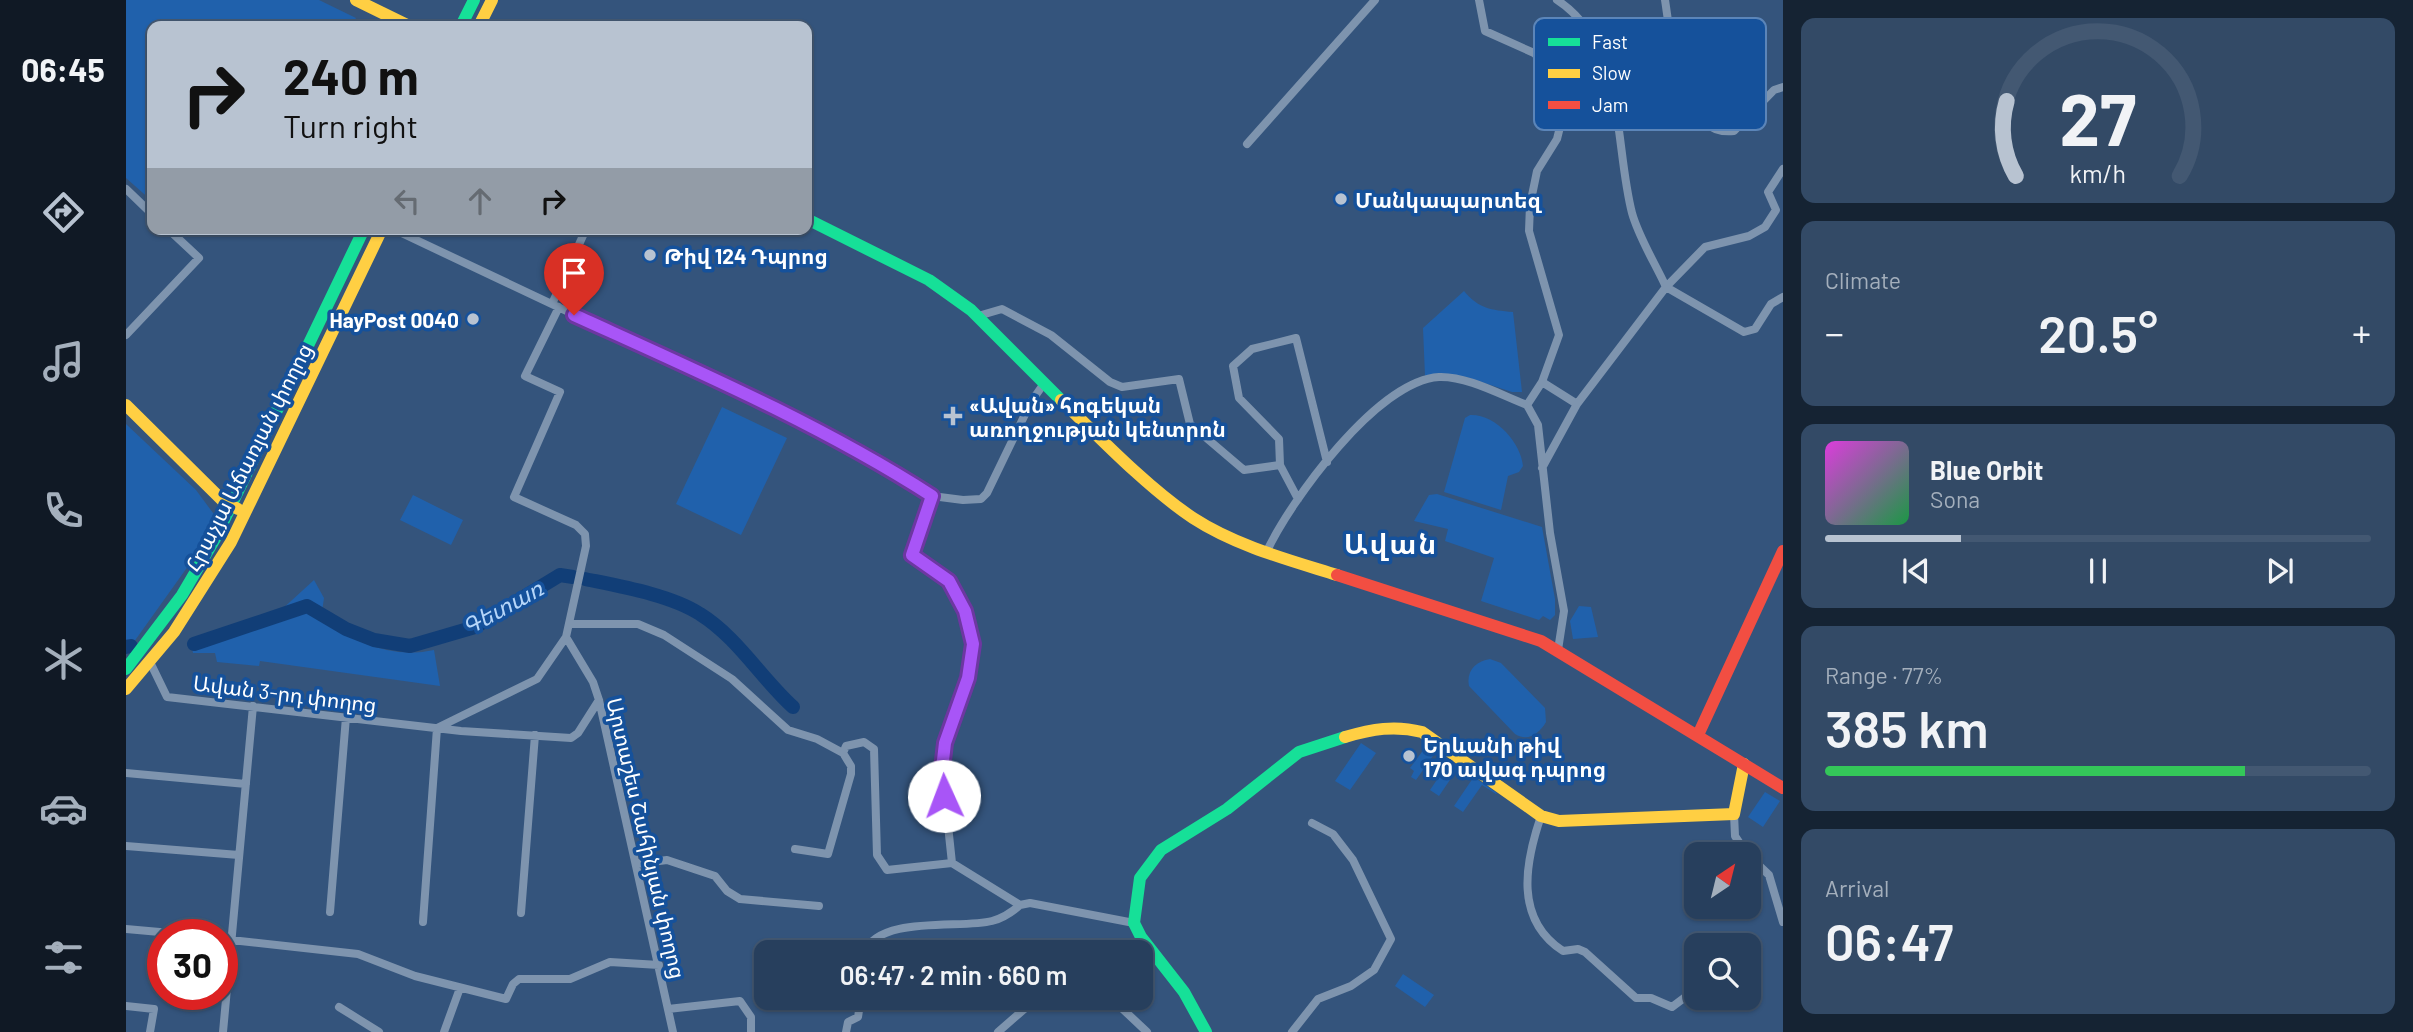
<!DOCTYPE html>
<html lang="en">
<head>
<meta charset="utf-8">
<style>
  body { margin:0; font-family:Barlow,"Noto Sans Armenian",sans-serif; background:#334a66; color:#f1f3f6; height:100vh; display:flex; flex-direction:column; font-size:26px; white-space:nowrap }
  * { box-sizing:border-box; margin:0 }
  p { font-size:23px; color:#a4afbc }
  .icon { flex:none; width:38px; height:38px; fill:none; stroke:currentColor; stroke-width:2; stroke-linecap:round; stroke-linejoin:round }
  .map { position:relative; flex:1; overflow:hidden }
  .sheet { display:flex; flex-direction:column; gap:18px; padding:18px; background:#152333; width:630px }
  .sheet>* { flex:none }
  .hud { position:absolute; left:21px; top:21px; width:665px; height:214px; border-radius:14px; box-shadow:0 2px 5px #0004,0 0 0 2px #435872; background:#b8c3d1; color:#111; overflow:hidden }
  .needle { width:46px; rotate:35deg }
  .buttons { position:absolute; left:1558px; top:842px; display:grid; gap:14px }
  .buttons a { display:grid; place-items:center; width:77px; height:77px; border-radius:14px; background:#273f5d; box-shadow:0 2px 5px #0004,0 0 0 2px #435872; font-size:35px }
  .speed { position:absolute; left:21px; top:919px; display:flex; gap:14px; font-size:35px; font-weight:700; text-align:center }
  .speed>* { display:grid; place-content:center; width:91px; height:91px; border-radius:50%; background:#273f5d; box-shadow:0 2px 5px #0004,0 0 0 2px #435872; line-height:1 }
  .speed .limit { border:10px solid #d22; background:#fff; color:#111 }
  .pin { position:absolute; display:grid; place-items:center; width:60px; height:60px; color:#fff; margin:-72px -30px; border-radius:50% 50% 50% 0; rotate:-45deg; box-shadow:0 0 7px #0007 }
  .pin .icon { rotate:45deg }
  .me { position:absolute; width:77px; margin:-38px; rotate:358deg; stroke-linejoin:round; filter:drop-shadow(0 0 5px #0008) }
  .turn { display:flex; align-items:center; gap:24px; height:147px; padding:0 21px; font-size:32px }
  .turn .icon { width:91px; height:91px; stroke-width:2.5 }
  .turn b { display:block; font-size:49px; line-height:60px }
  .lanes { display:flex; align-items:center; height:66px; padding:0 21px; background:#0003; justify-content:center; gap:35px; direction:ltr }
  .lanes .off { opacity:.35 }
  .big { font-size:52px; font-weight:600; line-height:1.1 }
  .sheet .card { flex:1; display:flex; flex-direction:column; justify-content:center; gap:10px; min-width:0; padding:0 24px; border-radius:14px; background:#334a66 }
  .sheet .dial { align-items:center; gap:0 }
  .dial svg { height:182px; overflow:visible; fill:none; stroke:#435872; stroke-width:7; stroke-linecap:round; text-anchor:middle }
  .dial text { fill:#f1f3f6; stroke:none }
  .song { display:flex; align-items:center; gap:21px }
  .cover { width:84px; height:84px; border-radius:10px; background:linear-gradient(135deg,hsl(300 70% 55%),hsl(140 70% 35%)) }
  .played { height:7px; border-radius:4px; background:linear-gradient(90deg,#b8c3d1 25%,#435872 25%) }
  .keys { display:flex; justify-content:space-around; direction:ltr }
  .heat { display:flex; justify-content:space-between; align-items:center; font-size:38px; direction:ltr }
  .charge { height:10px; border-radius:5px; background:linear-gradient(90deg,#34c759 77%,#435872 0) }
  .trip { position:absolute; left:628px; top:940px; width:399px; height:70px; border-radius:14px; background:#273f5d; box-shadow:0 2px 5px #0004,0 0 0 2px #435872; font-weight:600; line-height:70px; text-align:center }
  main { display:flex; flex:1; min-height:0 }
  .tabs { display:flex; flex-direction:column; width:126px; justify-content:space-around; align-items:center; background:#101925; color:#a4afbc }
  .tabs .icon { width:49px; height:49px }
  .tabs .active { color:#b8c3d1 }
  .tabs b { font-size:32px; color:#f1f3f6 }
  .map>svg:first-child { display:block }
</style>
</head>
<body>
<main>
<nav class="tabs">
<b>06:45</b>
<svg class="icon active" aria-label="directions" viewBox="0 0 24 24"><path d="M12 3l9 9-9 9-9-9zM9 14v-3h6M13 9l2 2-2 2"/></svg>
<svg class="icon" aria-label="music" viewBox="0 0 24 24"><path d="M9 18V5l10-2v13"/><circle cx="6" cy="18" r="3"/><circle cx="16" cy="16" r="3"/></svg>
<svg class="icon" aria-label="phone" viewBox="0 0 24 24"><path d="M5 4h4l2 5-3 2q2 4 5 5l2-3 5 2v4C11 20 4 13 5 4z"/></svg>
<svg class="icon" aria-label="climate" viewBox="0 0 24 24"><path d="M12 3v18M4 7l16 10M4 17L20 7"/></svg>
<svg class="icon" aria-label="car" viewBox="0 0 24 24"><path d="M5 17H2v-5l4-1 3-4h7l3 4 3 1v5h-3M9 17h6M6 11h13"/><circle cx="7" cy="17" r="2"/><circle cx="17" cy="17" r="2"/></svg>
<svg class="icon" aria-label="filters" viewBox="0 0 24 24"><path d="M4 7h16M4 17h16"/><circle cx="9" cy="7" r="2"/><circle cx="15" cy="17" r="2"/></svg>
</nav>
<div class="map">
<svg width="1657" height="1032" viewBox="0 0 1657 1032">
  <rect width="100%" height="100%" fill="#34547c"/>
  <path fill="#2061ac" d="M0 0H193L230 18 225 26H26V201L0 178Z
    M1338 291C1353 309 1365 310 1387 312L1396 392H1386L1340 377 1299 376 1297 328Z
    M596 407 661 438 615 535 550 504Z
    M1344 415C1370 414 1395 443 1397 466L1393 472 1382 476 1375 510 1318 492 1339 418Z
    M0 424 70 490 90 517 70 555 0 653Z
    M1311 494 1416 527 1429 599V615L1424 620 1417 616 1413 620 1355 601 1368 558 1319 541 1322 529 1288 521 1303 495Z
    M287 495 337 520 325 545 274 520Z
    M188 580 198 598 195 618C228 643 267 659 308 650L314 686 134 661 133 666 91 662 89 653H67L65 641 153 612Z
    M1453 606 1465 607 1472 637 1447 639 1444 621Z
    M1364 659 1375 663 1419 708 1420 722C1413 734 1402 742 1389 734L1343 686C1340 671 1350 661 1364 659Z
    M1235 743 1250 753 1224 790 1209 781Z
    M1301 745 1371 793 1370 794 1356 785 1337 812 1328 806 1347 778 1332 768 1313 796 1304 790 1323 762 1309 753 1290 780 1285 777 1288 771 1284 768Z
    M1639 792 1654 801 1637 827 1622 817Z
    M1277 974 1308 995 1299 1007 1269 986Z"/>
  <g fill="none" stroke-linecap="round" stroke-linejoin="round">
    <path stroke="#113e77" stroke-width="14" d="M459 579C493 586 545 595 574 614 611 637 635 678 667 707
      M68 644 181 606 220 629 248 640 284 646 349 627 434 575 447 577
      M0 647 5 646"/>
    <path stroke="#7e94ae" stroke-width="8" d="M1353 0 1359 31 1408 53 1422 67 1432 90 1435 123 1431 139 1411 171 1404 205 1403 231 1433 335 1416 382 1401 405
      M1431 0C1500 45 1488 144 1506 213 1513 238 1529 263 1540 287
      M1539 0C1545 38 1553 138 1608 131L1648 90 1657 87
      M1121 144 1249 0
      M0 189 26 214
      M267 229 684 426 755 463 806 496 837 500 855 499 861 493 905 402 919 382
      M1540 287 1618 332 1629 329 1645 304 1657 297
      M426 304 460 229
      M433 307 399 376 434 392 388 497 450 525 459 534 460 546 440 637 467 682 473 700 547 1032
      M852 316 876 309 925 335 984 382 996 387 1053 379 1064 424 1118 470 1154 465 1172 499
      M0 335 73 258 42 229
      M1416 382 1451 404
      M1154 465 1153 439 1113 398 1107 366 1126 349 1170 338 1201 462
      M1416 468 1451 404 1540 287 1579 247 1623 236 1639 227 1650 210 1642 192 1657 169
      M806 496 786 555 823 581 839 611 847 644 842 678 819 743 816 769 826 863 894 905 904 903 1008 923
      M1140 553C1164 501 1251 381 1313 377 1341 376 1375 395 1401 405L1412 425 1424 533 1438 611 1432 650
      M444 624H512L538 635 606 679 662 730 691 739 717 753 725 766V774L702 854 669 849
      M24 662 41 697 335 731 445 738 452 733 473 700
      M717 753 720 746 738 742 748 749 751 855 761 870 826 863
      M0 773 120 784
      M1608 814 1609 836 1621 854
      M1415 816C1399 863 1388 919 1437 951L1452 949 1459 952 1510 998H1525L1546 1007 1570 989
      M0 846 113 855
      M1622 855 1643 875 1657 922
      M510 864 541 860 589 876 601 891 614 899 693 906
      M204 912 220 717
      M395 913 409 735
      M297 922 311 728 411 679 440 637
      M0 929 56 934
      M96 939 232 954 289 976 380 999 387 984 393 979H444L484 962 533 965
      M739 952C753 915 836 929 866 921 877 918 885 913 894 905
      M985 998 1021 1032
      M0 1006 28 1009 24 1032
      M213 1007 253 1032
      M542 1009 614 1001 625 1017V1032
      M97 1032 127 706
      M318 1032 334 988
      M720 1032 722 1022 732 1017 735 998
      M872 1032 911 998
      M1166 1032 1192 999 1225 986 1248 970 1265 939 1227 860 1207 834 1186 823"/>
    <path stroke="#16e098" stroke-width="12" d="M335 26 348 0
      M681 219 803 280 845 310 935 400
      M0 669 56 595 90 537 238 229
      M1080 1032 1058 992 1015 937 1008 923 1014 878 1035 850 1101 809 1173 752 1219 737"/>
    <path stroke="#ffcf43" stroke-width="12" d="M230 0 283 26
      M353 26 366 0
      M935 400C973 437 1022 488 1067 518 1110 546 1163 560 1211 575
      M0 405 97 501 112 509
      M0 689 48 632 105 542 256 229
      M1219 737C1246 729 1269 725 1296 732L1415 816 1433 821 1608 814 1618 764"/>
    <path stroke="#f24e42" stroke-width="12" d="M1211 575 1415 641 1657 788
      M1572 735 1657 551"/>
  </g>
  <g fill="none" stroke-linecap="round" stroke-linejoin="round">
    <defs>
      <path id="route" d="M448 315C569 370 694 424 806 496L786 555 823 581 839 611 847 644 842 678 819 743 816 769 818 796"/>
    </defs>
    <use href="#route" stroke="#6d37a1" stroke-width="18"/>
    <use href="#route" stroke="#a855f7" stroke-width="12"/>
  </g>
  <g fill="#b8c3d1" stroke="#15519b" stroke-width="2.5">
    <circle cx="1215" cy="199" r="7"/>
    <circle cx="524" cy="255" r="7"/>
    <circle cx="347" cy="319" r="7"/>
    <path d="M823.5 405.5h7v7h7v7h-7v7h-7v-7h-7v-7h7z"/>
    <circle cx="1283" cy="756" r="7"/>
  </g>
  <g text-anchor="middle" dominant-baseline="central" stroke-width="7" stroke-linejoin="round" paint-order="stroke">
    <g font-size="21" font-weight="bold" fill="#fff" stroke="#15519b" text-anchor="start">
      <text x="1229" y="199">Մանկապարտեզ</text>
      <text x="538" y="255">Թիվ 124 Դպրոց</text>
      <text x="333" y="319" text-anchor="end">HayPost 0040</text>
      <text x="843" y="404">«Ավան» հոգեկան<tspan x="843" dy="24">առողջության կենտրոն</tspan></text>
      <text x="1297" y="744">Երևանի թիվ<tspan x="1297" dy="24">170 ավագ դպրոց</tspan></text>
    </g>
    <g font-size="21" fill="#fff" stroke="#15519b">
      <text transform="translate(122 457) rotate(-63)">Հրաչյա Աճառյան փողոց</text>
      <text transform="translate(159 693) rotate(7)">Ավան 3-րդ փողոց</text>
      <text transform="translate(521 838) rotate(77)">Արտաշես Շահինյան փողոց</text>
    </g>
    <g font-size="23" font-style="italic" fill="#b6d6f9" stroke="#15519b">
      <text transform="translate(376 607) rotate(-29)">Գետառ</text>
    </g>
    <g font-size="28" font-weight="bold" letter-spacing="2" fill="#fff" stroke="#15519b">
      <text x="1265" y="543">Ավան</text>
    </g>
  </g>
  <rect x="1408" y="18" width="232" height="112" rx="10" fill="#15519b" stroke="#5b85b9" stroke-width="2"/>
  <rect x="1422" y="38" width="32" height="8" fill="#16e098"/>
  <rect x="1422" y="69" width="32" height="9" fill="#ffcf43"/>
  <rect x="1422" y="101" width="32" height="8" fill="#f24e42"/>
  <g font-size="19" fill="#fff">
    <text x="1466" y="49">Fast</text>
    <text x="1466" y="80">Slow</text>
    <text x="1466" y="112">Jam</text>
  </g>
</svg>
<div class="buttons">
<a><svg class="needle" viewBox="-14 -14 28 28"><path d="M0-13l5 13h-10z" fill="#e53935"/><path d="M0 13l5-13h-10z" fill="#a4afbc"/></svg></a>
<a><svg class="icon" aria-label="search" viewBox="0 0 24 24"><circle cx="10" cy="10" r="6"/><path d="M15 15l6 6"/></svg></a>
</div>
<div class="speed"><div class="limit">30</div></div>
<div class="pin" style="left:448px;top:315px;background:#d93025"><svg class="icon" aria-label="arrive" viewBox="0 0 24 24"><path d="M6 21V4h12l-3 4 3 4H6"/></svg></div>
<svg class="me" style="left:818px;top:796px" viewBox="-20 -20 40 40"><circle r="19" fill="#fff"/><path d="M0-13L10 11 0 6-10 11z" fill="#a855f7"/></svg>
<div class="trip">06:47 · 2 min · 660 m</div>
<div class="hud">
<div class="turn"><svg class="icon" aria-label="right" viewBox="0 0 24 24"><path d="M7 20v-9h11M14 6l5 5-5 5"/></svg><div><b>240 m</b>Turn right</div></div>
<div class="lanes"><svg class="icon off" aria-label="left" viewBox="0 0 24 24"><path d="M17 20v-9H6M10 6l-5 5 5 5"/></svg><svg class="icon off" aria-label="ahead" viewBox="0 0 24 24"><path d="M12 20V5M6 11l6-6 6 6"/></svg><svg class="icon" aria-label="right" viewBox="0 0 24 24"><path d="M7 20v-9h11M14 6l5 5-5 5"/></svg></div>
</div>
</div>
<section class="sheet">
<div class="card dial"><svg viewBox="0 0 100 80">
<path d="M14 69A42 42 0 1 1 86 69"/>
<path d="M14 69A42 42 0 0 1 10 36" stroke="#b8c3d1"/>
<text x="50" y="56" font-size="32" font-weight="700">27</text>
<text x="50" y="72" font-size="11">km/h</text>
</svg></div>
<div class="card"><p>Climate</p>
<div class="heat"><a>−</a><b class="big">20.5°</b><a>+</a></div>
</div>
<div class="card">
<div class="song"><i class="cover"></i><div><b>Blue Orbit</b><p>Sona</p></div></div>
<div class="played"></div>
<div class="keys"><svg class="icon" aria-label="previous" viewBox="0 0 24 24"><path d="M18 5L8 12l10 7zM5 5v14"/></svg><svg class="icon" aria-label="pause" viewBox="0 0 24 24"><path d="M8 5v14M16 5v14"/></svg><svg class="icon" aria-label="next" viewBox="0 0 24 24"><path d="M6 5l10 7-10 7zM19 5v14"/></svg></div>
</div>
<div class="card"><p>Range · 77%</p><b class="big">385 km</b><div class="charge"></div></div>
<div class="card"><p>Arrival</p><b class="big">06:47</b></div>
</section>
</main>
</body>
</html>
